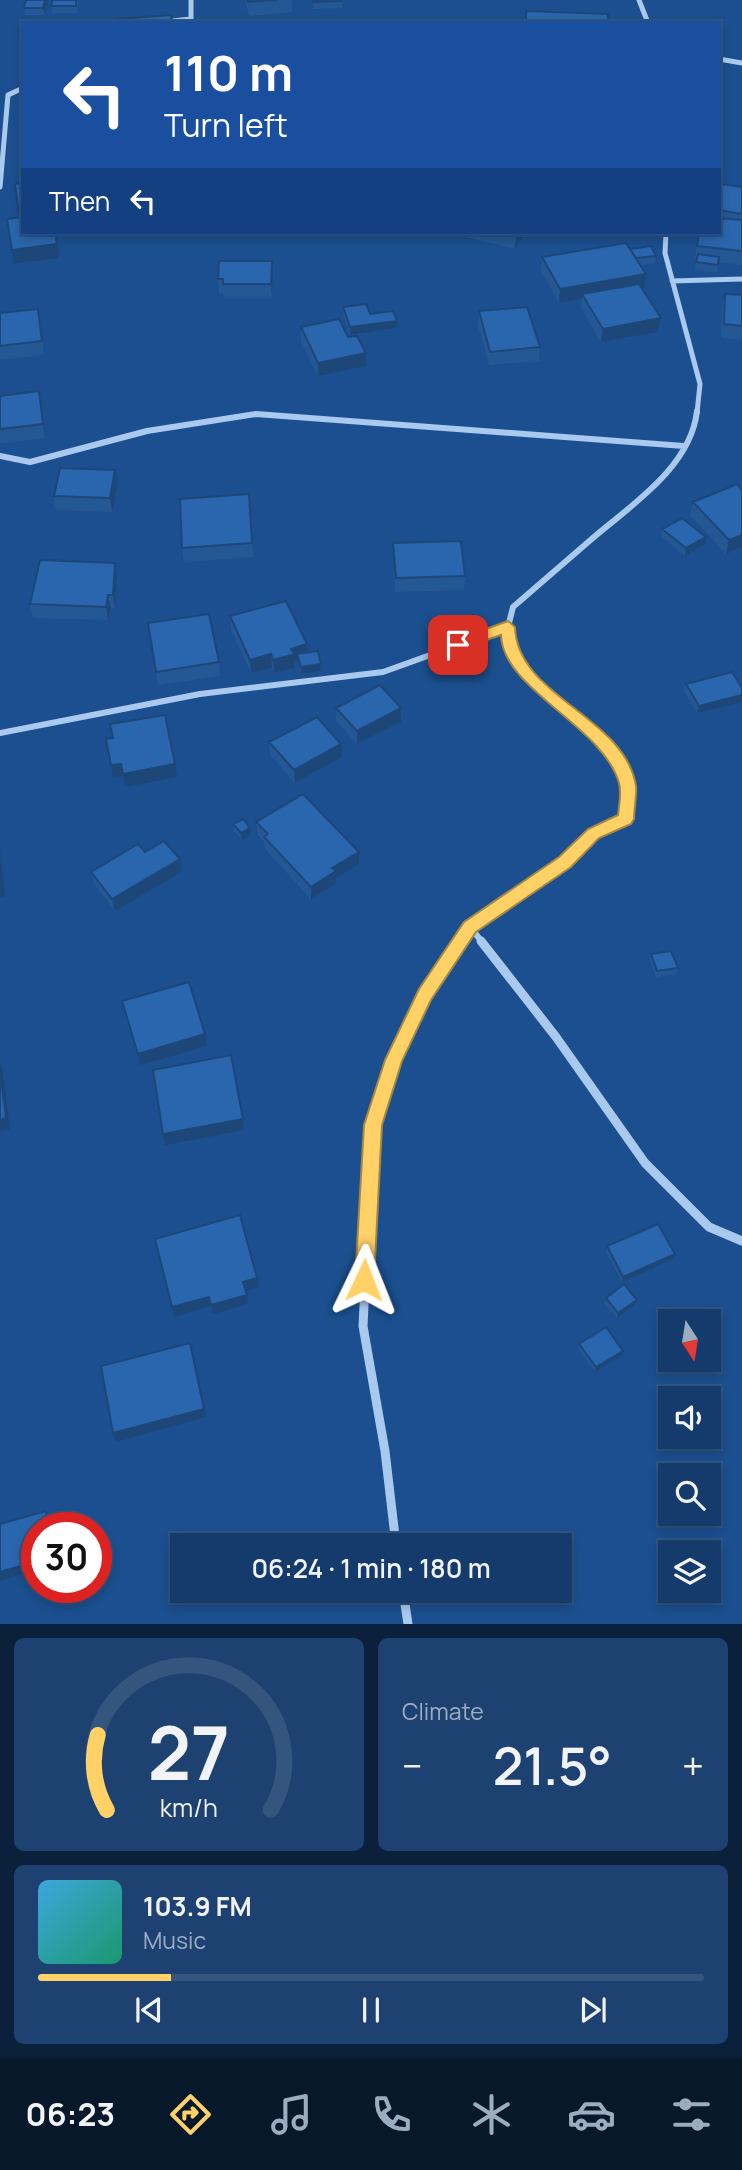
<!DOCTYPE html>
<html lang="en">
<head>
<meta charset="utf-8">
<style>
  body { margin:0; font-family:Manrope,sans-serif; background:#1d4271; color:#f1f3f6; height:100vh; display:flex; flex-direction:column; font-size:26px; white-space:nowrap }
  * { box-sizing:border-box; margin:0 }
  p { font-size:23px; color:#9dadc1 }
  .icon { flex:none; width:38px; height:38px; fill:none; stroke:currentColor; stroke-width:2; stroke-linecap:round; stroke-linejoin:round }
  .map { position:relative; height:1624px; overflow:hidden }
  .side { display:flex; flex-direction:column; gap:14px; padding:14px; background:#0b203b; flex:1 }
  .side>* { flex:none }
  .banner { position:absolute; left:21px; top:21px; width:700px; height:214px; border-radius:0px; box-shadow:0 4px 10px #0003,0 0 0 2px #33557e; background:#1a4fa0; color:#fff; overflow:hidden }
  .needle { width:46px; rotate:168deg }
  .buttons { position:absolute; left:658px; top:1309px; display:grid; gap:14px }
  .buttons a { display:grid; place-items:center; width:63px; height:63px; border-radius:0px; background:#143b6b; box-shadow:0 4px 10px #0003,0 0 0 2px #33557e; font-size:35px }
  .speed { position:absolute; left:21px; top:1512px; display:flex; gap:14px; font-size:35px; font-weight:700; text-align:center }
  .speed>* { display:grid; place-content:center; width:91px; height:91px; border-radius:50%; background:#143b6b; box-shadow:0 4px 10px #0003,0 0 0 2px #33557e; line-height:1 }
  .speed .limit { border:10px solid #d22; background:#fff; color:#111 }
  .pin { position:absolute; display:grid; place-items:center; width:60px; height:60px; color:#fff; margin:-30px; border-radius:14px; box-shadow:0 4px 10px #0006 }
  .me { position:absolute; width:77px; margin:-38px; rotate:2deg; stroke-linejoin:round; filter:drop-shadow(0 0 5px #0008) }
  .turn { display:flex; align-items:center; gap:24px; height:147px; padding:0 28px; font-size:32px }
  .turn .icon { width:91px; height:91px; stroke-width:2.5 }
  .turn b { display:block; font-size:49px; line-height:60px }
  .then { display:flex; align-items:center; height:66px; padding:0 28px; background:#0003; gap:14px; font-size:26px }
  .big { font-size:52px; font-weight:600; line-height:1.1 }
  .side .tile { flex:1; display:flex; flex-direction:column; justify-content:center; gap:10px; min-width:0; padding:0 24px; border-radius:10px; background:#1d4271 }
  .side .dial { align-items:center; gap:0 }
  .dial svg { height:182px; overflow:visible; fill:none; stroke:#33557e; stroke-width:7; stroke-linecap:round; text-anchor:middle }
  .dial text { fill:#f1f3f6; stroke:none }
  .song { display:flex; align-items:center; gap:21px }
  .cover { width:84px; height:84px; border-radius:10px; background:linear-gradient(135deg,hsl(200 70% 55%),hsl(160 70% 35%)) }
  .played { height:7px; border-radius:4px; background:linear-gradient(90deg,#ffd166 20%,#33557e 20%) }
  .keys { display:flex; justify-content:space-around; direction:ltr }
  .heat { display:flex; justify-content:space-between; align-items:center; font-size:38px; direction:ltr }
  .side .tiles { flex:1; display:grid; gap:14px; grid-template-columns:1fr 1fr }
  .tile:last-child { grid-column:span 2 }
  .trip { position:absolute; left:170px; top:1533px; width:402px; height:70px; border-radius:0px; background:#143b6b; box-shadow:0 4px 10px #0003,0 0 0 2px #33557e; font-weight:600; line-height:70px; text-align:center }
  .tab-bar { display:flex; height:112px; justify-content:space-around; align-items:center; background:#08182b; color:#9dadc1 }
  .tab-bar .icon { width:49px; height:49px }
  .tab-bar .on { color:#ffd166 }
  .tab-bar b { font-size:32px; color:#f1f3f6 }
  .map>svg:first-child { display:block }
</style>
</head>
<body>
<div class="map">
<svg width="742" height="1624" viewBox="0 0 742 1624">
  <rect width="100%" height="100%" fill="#1b4f8f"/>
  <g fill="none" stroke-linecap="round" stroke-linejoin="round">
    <path stroke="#a9c9ee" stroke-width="5" d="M639 0 648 23
      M154 23 191 19V0
      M719 59 742 63
      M0 187 8 95 23 88
      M666 233 665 253 700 384 697 413
      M672 281 742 279"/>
    <path stroke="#a9c9ee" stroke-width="6" d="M0 456 30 462 147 431 256 414 684 446
      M0 733 200 694 383 672 508 627
      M470 927 483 943
      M459 943 470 927 565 862 594 833 626 819 628 787 619 763 606 743 543 691 508 645V627L513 607C540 584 567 560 594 537 633 504 691 466 697 411"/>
    <path stroke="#a9c9ee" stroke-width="9" d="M481 941 556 1037 645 1163 709 1227 742 1241
      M396 1545 385 1451 363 1326 373 1125 394 1061 425 995 461 941
      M403 1591 408 1624"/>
  </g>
  <path fill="#245895" d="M48 0 45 15H25L24 8Z
    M52 0H78L77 13H52Z
    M245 0H292V12L249 16Z
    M313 0H342V8L313 9Z
    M719 187H742V265L718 262 717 272 695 270 696 260H695L698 233H719Z
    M449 233H525L515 249Z
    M630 249 656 256 655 263 640 265 644 288H642L661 318 658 332 601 342 581 308 582 299 559 303 541 271 542 257Z
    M273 275 272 298H224L223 293H219L218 279Z
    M725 294 742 295V340L721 338 722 308Z
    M343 307 370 314 397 328 350 335 343 314Z
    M38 309 44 355 0 360V313Z
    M479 311 540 347 539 361 489 365 478 325Z
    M301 327 348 337 366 353V366L318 376 301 341Z
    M0 396 42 405 45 438 0 443Z
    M118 484 112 512 56 510 54 496Z
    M742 490 726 554 690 515 693 502Z
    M249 494 253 557 184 562 182 548Z
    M662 529 705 544 685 556 661 536Z
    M393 543 465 576 464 590 395 592Z
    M117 577 115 609 111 608 108 620 33 618 30 604Z
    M230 616 308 652 321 664V671L301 674 298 660 295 661V668L274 673 272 668 251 673 231 630Z
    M148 623 219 662 220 676 158 685Z
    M732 672 697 713 684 691 686 684Z
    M336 708 401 722 357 744 336 721Z
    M269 742 342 757 295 783 270 755Z
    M256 822 359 864 336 878V884L311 899 265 849 264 842 258 835Z
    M233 824 250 828 251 835 242 840 234 831Z
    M145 852 180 859 182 872 115 911 94 884 91 872Z
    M651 954 678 968 676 974 656 977 650 960Z
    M607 1246 675 1254 673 1259 622 1282 606 1252Z
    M606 1298 635 1305 617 1318 604 1303Z
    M579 1344 621 1356 595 1372 578 1348Z"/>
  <path fill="#1d4779" d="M45 0H48L45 15 43 8Z
    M518 233H525L515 249 516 235Z
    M57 244 59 258 14 264 12 250Z
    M272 261 273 275 272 298 271 284Z
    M646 274 644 288 585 298 582 294V299L559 303 560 289Z
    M661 318 658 332 601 342 603 329Z
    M397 321V328L350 335V327Z
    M366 353V366L318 376V363Z
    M39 391 42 405 45 438 43 424Z
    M115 470 118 484 112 512 110 498Z
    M742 535V547L726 554 729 540Z
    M706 537 705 544 685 556 686 548Z
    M115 563 117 577 115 609 113 595Z
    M108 595 111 608 108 620 106 607Z
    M307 644 308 657 297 654 298 660 295 661V668L274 673 273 660 291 649Z
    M271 654 272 668 251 673 250 660Z
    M321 664V671L301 674V667Z
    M742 695V702L697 713 699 706Z
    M401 708V722L357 744V731Z
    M341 744 342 757 295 783 294 770Z
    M121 764 123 776 113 778 111 765Z
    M175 764 177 777 125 787 123 774Z
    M250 828 251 835 242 840 241 833Z
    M0 849 5 896 0 897Z
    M359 852V864L336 878V884L311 899V887L332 868Z
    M180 859 182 872 115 911 112 899Z
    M205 1034 207 1046 140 1065 138 1054Z
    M0 1061 2 1067 10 1129 0 1131Z
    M243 1119 244 1130 165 1145 163 1134Z
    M675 1254 673 1259 622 1282 623 1277Z
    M257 1278 259 1287 245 1292 243 1282Z
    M247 1295 248 1304 213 1314 211 1305Z
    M209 1297 211 1306 174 1317 172 1307Z
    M637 1300 635 1305 617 1318 618 1313Z
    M190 1343 206 1417 116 1442 113 1433Z
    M623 1351 621 1356 595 1372 596 1367Z
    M46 1511 50 1518 52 1528H49Z
    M37 1561V1570L0 1581V1572Z"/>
  <path fill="#2a66ad" stroke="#1d4779" stroke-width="2" d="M26 0H45L43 8H24Z
    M52 0H76V6H51Z
    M247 0H277L248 2Z
    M313 0H342V1L313 2Z
    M526 11 608 14V23H526Z
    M171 15 172 23H120L119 19Z
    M23 183V213H19L15 184Z
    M721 184 742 187V214L719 210V187Z
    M23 217V233H55L57 244 12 250 7 219Z
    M719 218 742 220V251L697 246 699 233H719Z
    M506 233H518L516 235Z
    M626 243 646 274 560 289 542 257Z
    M651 246 656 256 636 258 630 249Z
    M698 254 719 257 718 265 696 262Z
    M219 261H272L271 284H223V279H218Z
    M639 284 661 318 603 329 582 294Z
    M725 294 742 295V326L724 324Z
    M366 304 370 314 393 311 397 321 350 327 343 307Z
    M527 307 540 347 490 352 479 311Z
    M38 309 42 341 0 346V313Z
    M339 319 348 337 357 336 366 353 318 363 301 327Z
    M39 391 43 424 0 429V396Z
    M60 468 115 470 110 498 54 496Z
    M737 484 742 490V535L729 540 693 502Z
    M249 494 252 543 182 548 180 499Z
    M682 518 706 537 686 548 662 529Z
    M461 541 465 576 396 578 393 543Z
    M40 560 115 563 113 595H108L106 607 30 604Z
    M286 601 307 644 291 649 295 654 273 660 271 654 250 660 230 616Z
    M209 614 219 662 156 672 148 623Z
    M318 651 321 664 301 667 297 654Z
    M732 672 742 688V695L699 706 686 684Z
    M380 685 401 708 357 731 336 708Z
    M165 715 175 764 123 774 121 764 111 765 106 739 113 738 110 724Z
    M317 717 341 744 294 770 269 742Z
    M303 794 359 852 332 868 336 871 311 887 264 837 268 834 256 822Z
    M243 819 250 828 241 833 233 824Z
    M164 841 180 859 112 899 91 872 138 844 145 852Z
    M671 951 678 968 657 971 651 954Z
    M189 982 205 1034 138 1054 122 1001Z
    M231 1055 243 1119 163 1134 153 1070Z
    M0 1070 6 1118 0 1120Z
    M240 1215 257 1278 243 1282 247 1295 211 1305 209 1297 172 1307 155 1239Z
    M658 1224 675 1254 623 1277 607 1246Z
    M624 1284 637 1300 618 1313 606 1298Z
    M606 1327 623 1351 596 1367 579 1344Z
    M190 1343 204 1409 113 1433 101 1366Z
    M46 1511 49 1528H37V1561L0 1572V1524Z"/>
  <path fill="#ffd166" stroke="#a68842" stroke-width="2" d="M508 621 515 627C517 697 625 716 636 786 637 796 634 809 634 819L631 824 599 838 571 867 476 932 431 1000 402 1061 382 1125 374 1280 371 1287 364 1290 358 1287 355 1280 364 1125 385 1060 419 989 464 922 559 857 588 829 618 815C619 805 622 793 619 783 603 726 502 689 501 635L458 650 450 645 453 641Z"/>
</svg>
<div class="buttons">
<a><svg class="needle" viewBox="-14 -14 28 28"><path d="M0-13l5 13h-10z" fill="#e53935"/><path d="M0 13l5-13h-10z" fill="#9dadc1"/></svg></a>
<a><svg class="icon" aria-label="sound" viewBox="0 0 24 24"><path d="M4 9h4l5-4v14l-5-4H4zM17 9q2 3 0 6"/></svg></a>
<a><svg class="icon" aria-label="search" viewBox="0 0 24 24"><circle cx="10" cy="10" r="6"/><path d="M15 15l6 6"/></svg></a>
<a><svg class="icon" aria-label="layers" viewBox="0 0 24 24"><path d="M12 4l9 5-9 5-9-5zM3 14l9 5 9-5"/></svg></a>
</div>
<div class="speed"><div class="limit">30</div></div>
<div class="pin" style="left:458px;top:645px;background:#d93025"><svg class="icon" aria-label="arrive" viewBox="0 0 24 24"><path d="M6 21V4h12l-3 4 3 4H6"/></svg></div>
<svg class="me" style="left:364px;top:1280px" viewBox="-20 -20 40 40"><path d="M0-17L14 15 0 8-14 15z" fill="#ffd166" stroke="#fff" stroke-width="4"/></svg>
<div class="trip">06:24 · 1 min · 180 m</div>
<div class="banner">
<div class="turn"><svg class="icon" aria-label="left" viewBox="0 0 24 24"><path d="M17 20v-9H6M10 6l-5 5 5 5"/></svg><div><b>110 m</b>Turn left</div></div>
<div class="then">Then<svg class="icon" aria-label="left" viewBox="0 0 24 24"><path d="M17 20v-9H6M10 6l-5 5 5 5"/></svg></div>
</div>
</div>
<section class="side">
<div class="tiles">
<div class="tile dial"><svg viewBox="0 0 100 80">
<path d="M14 69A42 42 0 1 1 86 69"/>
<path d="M14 69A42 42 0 0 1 10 36" stroke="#ffd166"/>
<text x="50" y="56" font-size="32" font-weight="700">27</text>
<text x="50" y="72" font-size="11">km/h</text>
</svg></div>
<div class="tile"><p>Climate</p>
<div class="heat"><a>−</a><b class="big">21.5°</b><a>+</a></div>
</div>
<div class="tile">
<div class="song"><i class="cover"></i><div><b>103.9 FM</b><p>Music</p></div></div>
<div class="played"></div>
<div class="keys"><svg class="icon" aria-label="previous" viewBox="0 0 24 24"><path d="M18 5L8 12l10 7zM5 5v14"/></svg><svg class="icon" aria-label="pause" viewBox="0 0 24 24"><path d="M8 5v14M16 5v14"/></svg><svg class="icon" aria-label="next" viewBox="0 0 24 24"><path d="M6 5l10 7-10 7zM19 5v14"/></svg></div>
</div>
</div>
</section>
<nav class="tab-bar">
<b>06:23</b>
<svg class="icon on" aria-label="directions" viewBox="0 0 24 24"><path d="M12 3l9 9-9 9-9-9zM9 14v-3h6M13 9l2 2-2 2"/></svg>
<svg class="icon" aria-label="music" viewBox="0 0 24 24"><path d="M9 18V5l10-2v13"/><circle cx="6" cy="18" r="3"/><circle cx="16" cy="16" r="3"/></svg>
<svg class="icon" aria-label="phone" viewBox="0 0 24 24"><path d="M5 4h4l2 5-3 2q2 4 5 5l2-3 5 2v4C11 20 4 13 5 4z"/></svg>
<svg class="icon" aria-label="climate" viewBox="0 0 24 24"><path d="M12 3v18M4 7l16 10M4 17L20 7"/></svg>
<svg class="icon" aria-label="car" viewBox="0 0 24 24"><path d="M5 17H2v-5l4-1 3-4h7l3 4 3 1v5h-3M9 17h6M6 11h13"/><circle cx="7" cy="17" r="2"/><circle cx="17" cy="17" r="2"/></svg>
<svg class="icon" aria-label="filters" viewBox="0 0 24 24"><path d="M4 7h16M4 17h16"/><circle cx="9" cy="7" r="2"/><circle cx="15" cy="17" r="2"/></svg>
</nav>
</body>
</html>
